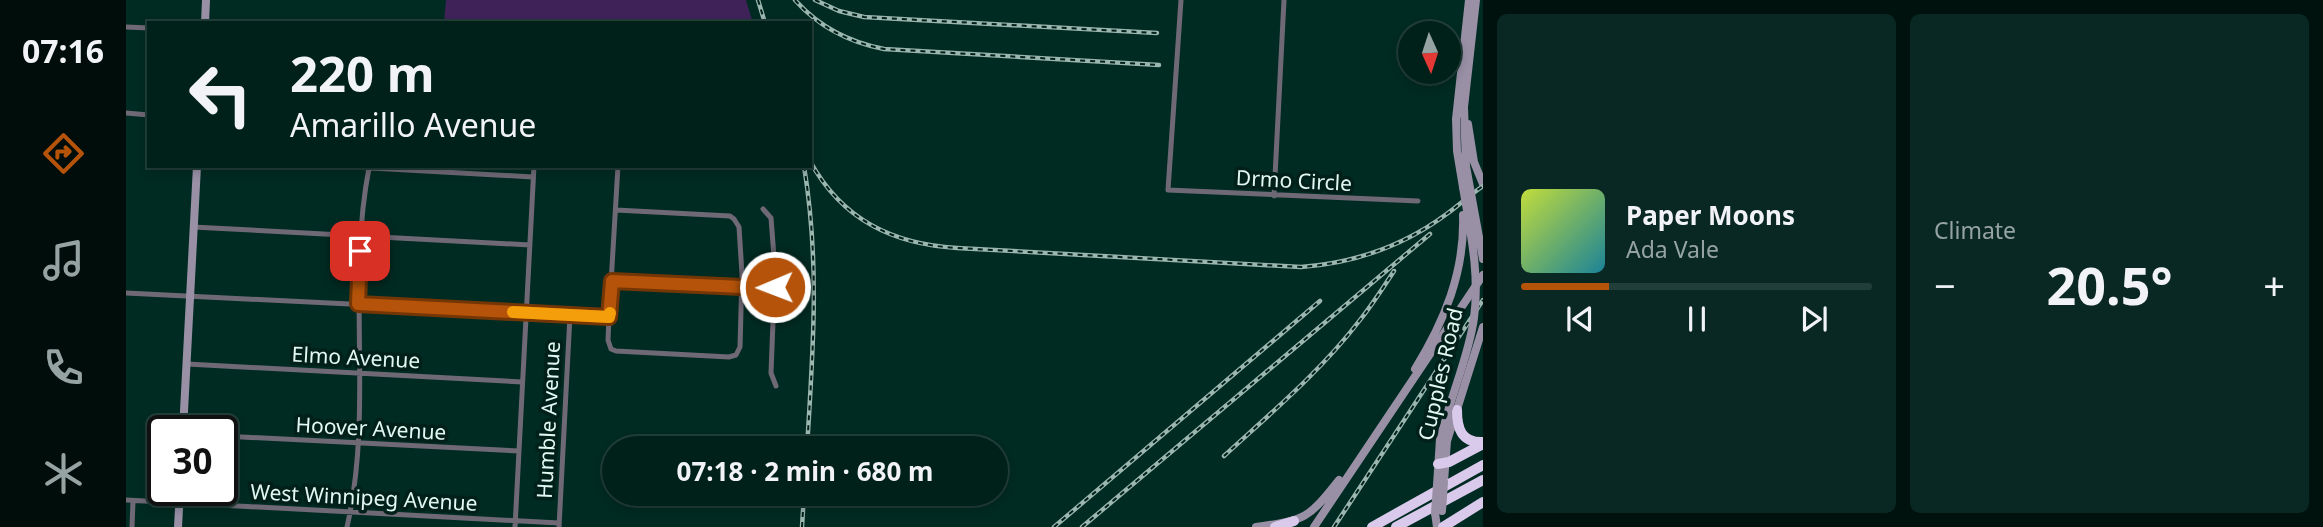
<!DOCTYPE html>
<html lang="en">
<head>
<meta charset="utf-8">
<style>
  body { margin:0; font-family:"Noto Sans",sans-serif; background:#0a2823; color:#f1f3f6; height:100vh; display:flex; flex-direction:column; font-size:26px; white-space:nowrap }
  * { box-sizing:border-box; margin:0 }
  p { font-size:23px; color:#95a3a2 }
  .icon { flex:none; width:38px; height:38px; fill:none; stroke:currentColor; stroke-width:2; stroke-linecap:round; stroke-linejoin:round }
  .map { position:relative; flex:1; overflow:hidden }
  .details { display:flex; flex-direction:column; gap:14px; padding:14px; background:#00120e; width:840px }
  .details>* { flex:none }
  .top-card { position:absolute; left:21px; top:21px; width:665px; height:147px; border-radius:0px; box-shadow:0 4px 10px #0003,0 0 0 2px #223e39; background:#00201a; color:#f1f3f6; overflow:hidden }
  .needle { width:46px; rotate:177deg }
  .controls { position:absolute; left:1272px; top:21px; display:grid; gap:14px }
  .controls a { display:grid; place-items:center; width:63px; height:63px; border-radius:50%; background:#00201a; box-shadow:0 4px 10px #0003,0 0 0 2px #223e39; font-size:35px }
  .speed { position:absolute; left:21px; top:415px; display:flex; gap:14px; font-size:35px; font-weight:700; text-align:center }
  .speed>* { display:grid; place-content:center; width:91px; height:91px; border-radius:50%; background:#00201a; box-shadow:0 4px 10px #0003,0 0 0 2px #223e39; line-height:1 }
  .speed .limit { border:4px solid #111; border-radius:10px; background:#fff; color:#111 }
  .pin { position:absolute; display:grid; place-items:center; width:60px; height:60px; color:#fff; margin:-30px; border-radius:14px; box-shadow:0 4px 10px #0006 }
  .me { position:absolute; width:77px; margin:-38px; rotate:269deg; stroke-linejoin:round; filter:drop-shadow(0 0 5px #0008) }
  .turn { display:flex; align-items:center; gap:24px; height:147px; padding:0 28px; font-size:32px }
  .turn .icon { width:91px; height:91px; stroke-width:2.5 }
  .turn b { display:block; font-size:49px; line-height:60px }
  .big { font-size:52px; font-weight:700; line-height:1.1 }
  .details .tile { flex:1; display:flex; flex-direction:column; justify-content:center; gap:10px; min-width:0; padding:0 24px; border-radius:10px; background:#0a2823 }
  .song { display:flex; align-items:center; gap:21px }
  .cover { width:84px; height:84px; border-radius:10px; background:linear-gradient(135deg,hsl(70 70% 55%),hsl(190 70% 35%)) }
  .played { height:7px; border-radius:4px; background:linear-gradient(90deg,#b45309 25%,#223e39 25%) }
  .keys { display:flex; justify-content:space-around; direction:ltr }
  .heat { display:flex; justify-content:space-between; align-items:center; font-size:38px; direction:ltr }
  .details .tiles { flex:1; display:grid; gap:14px; grid-template-columns:repeat(2,1fr) }
  .trip { position:absolute; left:476px; top:436px; width:406px; height:70px; border-radius:35px; background:#00201a; box-shadow:0 4px 10px #0003,0 0 0 2px #223e39; font-weight:700; line-height:70px; text-align:center }
  main { display:flex; flex:1; min-height:0 }
  .menu { display:flex; flex-direction:column; width:126px; justify-content:space-around; align-items:center; background:#000d0a; color:#95a3a2 }
  .menu .icon { width:49px; height:49px }
  .menu .selected { color:#b45309 }
  .menu b { font-size:32px; color:#f1f3f6 }
  .map>svg:first-child { display:block }
</style>
</head>
<body>
<main>
<nav class="menu">
<b>07:16</b>
<svg class="icon selected" aria-label="directions" viewBox="0 0 24 24"><path d="M12 3l9 9-9 9-9-9zM9 14v-3h6M13 9l2 2-2 2"/></svg>
<svg class="icon" aria-label="music" viewBox="0 0 24 24"><path d="M9 18V5l10-2v13"/><circle cx="6" cy="18" r="3"/><circle cx="16" cy="16" r="3"/></svg>
<svg class="icon" aria-label="phone" viewBox="0 0 24 24"><path d="M5 4h4l2 5-3 2q2 4 5 5l2-3 5 2v4C11 20 4 13 5 4z"/></svg>
<svg class="icon" aria-label="climate" viewBox="0 0 24 24"><path d="M12 3v18M4 7l16 10M4 17L20 7"/></svg>
</nav>
<div class="map">
<svg width="1357" height="527" viewBox="0 0 1357 527">
  <rect width="100%" height="100%" fill="#002b22"/>
  <path fill="#3e2258" d="M320 0H620L627 23H318Z"/>
  <g fill="none" stroke-linecap="round" stroke-linejoin="round">
    <path stroke="#6f6976" stroke-width="5" d="M1055 0 1042 190 1292 201
      M0 27 23 28
      M0 113 23 115
      M209 166 407 177
      M1148 196 1158 0
      M637 209 645 218 649 270 645 373 650 386
      M490 210 604 216 608 219 613 227 616 274 614 347 610 355 603 357 490 351 485 349 482 340 483 317 492 166
      M67 227 404 245
      M486 281 616 287H649
      M0 293 483 317
      M61 364 396 382
      M96 436 393 451
      M0 500 433 523
      M6 527 7 501
      M221 527C248 409 220 286 243 168
      M389 527 408 166
      M433 527 444 315"/>
    <path stroke="#9990a6" stroke-width="8" d="M79 23 80 0
      M1342 124 1348 162 1357 184
      M1340 166 1338 107 1350 0
      M1337 187 1331 151 1330 119 1343 0
      M57 430 71 166
      M1318 482 1321 441 1357 327
      M1311 485 1314 439 1323 408
      M1309 513 1311 527
      M52 527 54 490
      M1130 527C1180 520 1182 519 1213 480
      M1188 527 1357 275"/>
    <path stroke="#d9caec" stroke-width="10" d="M1331 410C1331 428 1335 443 1357 442
      M1312 464 1323 462 1357 444
      M1149 527 1168 521
      M1246 527 1357 465
      M1270 527 1357 480
      M1317 527 1357 502"/>
    <defs>
      <path id="rail" d="M632 0 639 23
        M669 0C693 27 722 42 758 49L1033 65
        M689 0 713 11 738 17 1031 33
        M684 161C716 220 767 244 831 248L1175 267C1229 263 1278 246 1322 213 1334 204 1345 194 1357 186
        M678 166C694 264 687 350 681 448
        M1098 456C1145 413 1195 371 1234 320 1246 305 1257 288 1268 271
        M676 527 678 494
        M928 527 1194 301
        M956 527 1304 234
        M1208 527 1357 300"/>
    </defs>
    <use href="#rail" stroke="#9ab6af" stroke-width="4.5"/>
    <use href="#rail" stroke="#012019" stroke-width="2" stroke-dasharray="5" stroke-linecap="butt"/>
    <path stroke="#9990a6" stroke-width="8" d="M1340 166 1357 259
      M1289 369C1318 322 1339 272 1337 215
      M1323 408C1332 378 1344 348 1348 318 1354 274 1344 230 1337 187
      M1316 511 1318 482
      M1309 513 1311 485"/>
  </g>
  <g fill="none" stroke-linecap="round" stroke-linejoin="round">
    <defs>
      <path id="route" d="M234 251 232 304 483 317 486 281 616 287H649"/>
    </defs>
    <use href="#route" stroke="#753606" stroke-width="18"/>
    <use href="#route" stroke="#b45309" stroke-width="12"/>
    <path stroke="#f59e0b" stroke-width="12" d="M387 312 483 317 484 313"/>
  </g>
  <g text-anchor="middle" dominant-baseline="central" stroke-width="7" stroke-linejoin="round" paint-order="stroke">
    <g font-size="21" fill="#e2f8f1" stroke="#012019">
      <text transform="translate(1168 180) rotate(3)">Drmo Circle</text>
      <text transform="translate(230 357) rotate(3)">Elmo Avenue</text>
      <text transform="translate(1314 374) rotate(-77)">Cupples Road</text>
      <text transform="translate(422 420) rotate(-87)">Humble Avenue</text>
      <text transform="translate(245 428) rotate(3)">Hoover Avenue</text>
      <text transform="translate(238 497) rotate(3)">West Winnipeg Avenue</text>
    </g>
  </g>
</svg>
<div class="controls">
<a><svg class="needle" viewBox="-14 -14 28 28"><path d="M0-13l5 13h-10z" fill="#e53935"/><path d="M0 13l5-13h-10z" fill="#95a3a2"/></svg></a>
</div>
<div class="speed"><div class="limit">30</div></div>
<div class="pin" style="left:234px;top:251px;background:#d93025"><svg class="icon" aria-label="arrive" viewBox="0 0 24 24"><path d="M6 21V4h12l-3 4 3 4H6"/></svg></div>
<svg class="me" style="left:649px;top:287px" viewBox="-20 -20 40 40"><circle r="17" fill="#b45309" stroke="#fff" stroke-width="3"/><path d="M0-11L8 9 0 5-8 9z" fill="#fff"/></svg>
<div class="trip">07:18 · 2 min · 680 m</div>
<div class="top-card">
<div class="turn"><svg class="icon" aria-label="left" viewBox="0 0 24 24"><path d="M17 20v-9H6M10 6l-5 5 5 5"/></svg><div><b>220 m</b>Amarillo Avenue</div></div>
</div>
</div>
<section class="details">
<div class="tiles">
<div class="tile">
<div class="song"><i class="cover"></i><div><b>Paper Moons</b><p>Ada Vale</p></div></div>
<div class="played"></div>
<div class="keys"><svg class="icon" aria-label="previous" viewBox="0 0 24 24"><path d="M18 5L8 12l10 7zM5 5v14"/></svg><svg class="icon" aria-label="pause" viewBox="0 0 24 24"><path d="M8 5v14M16 5v14"/></svg><svg class="icon" aria-label="next" viewBox="0 0 24 24"><path d="M6 5l10 7-10 7zM19 5v14"/></svg></div>
</div>
<div class="tile"><p>Climate</p>
<div class="heat"><a>−</a><b class="big">20.5°</b><a>+</a></div>
</div>
</div>
</section>
</main>
</body>
</html>
